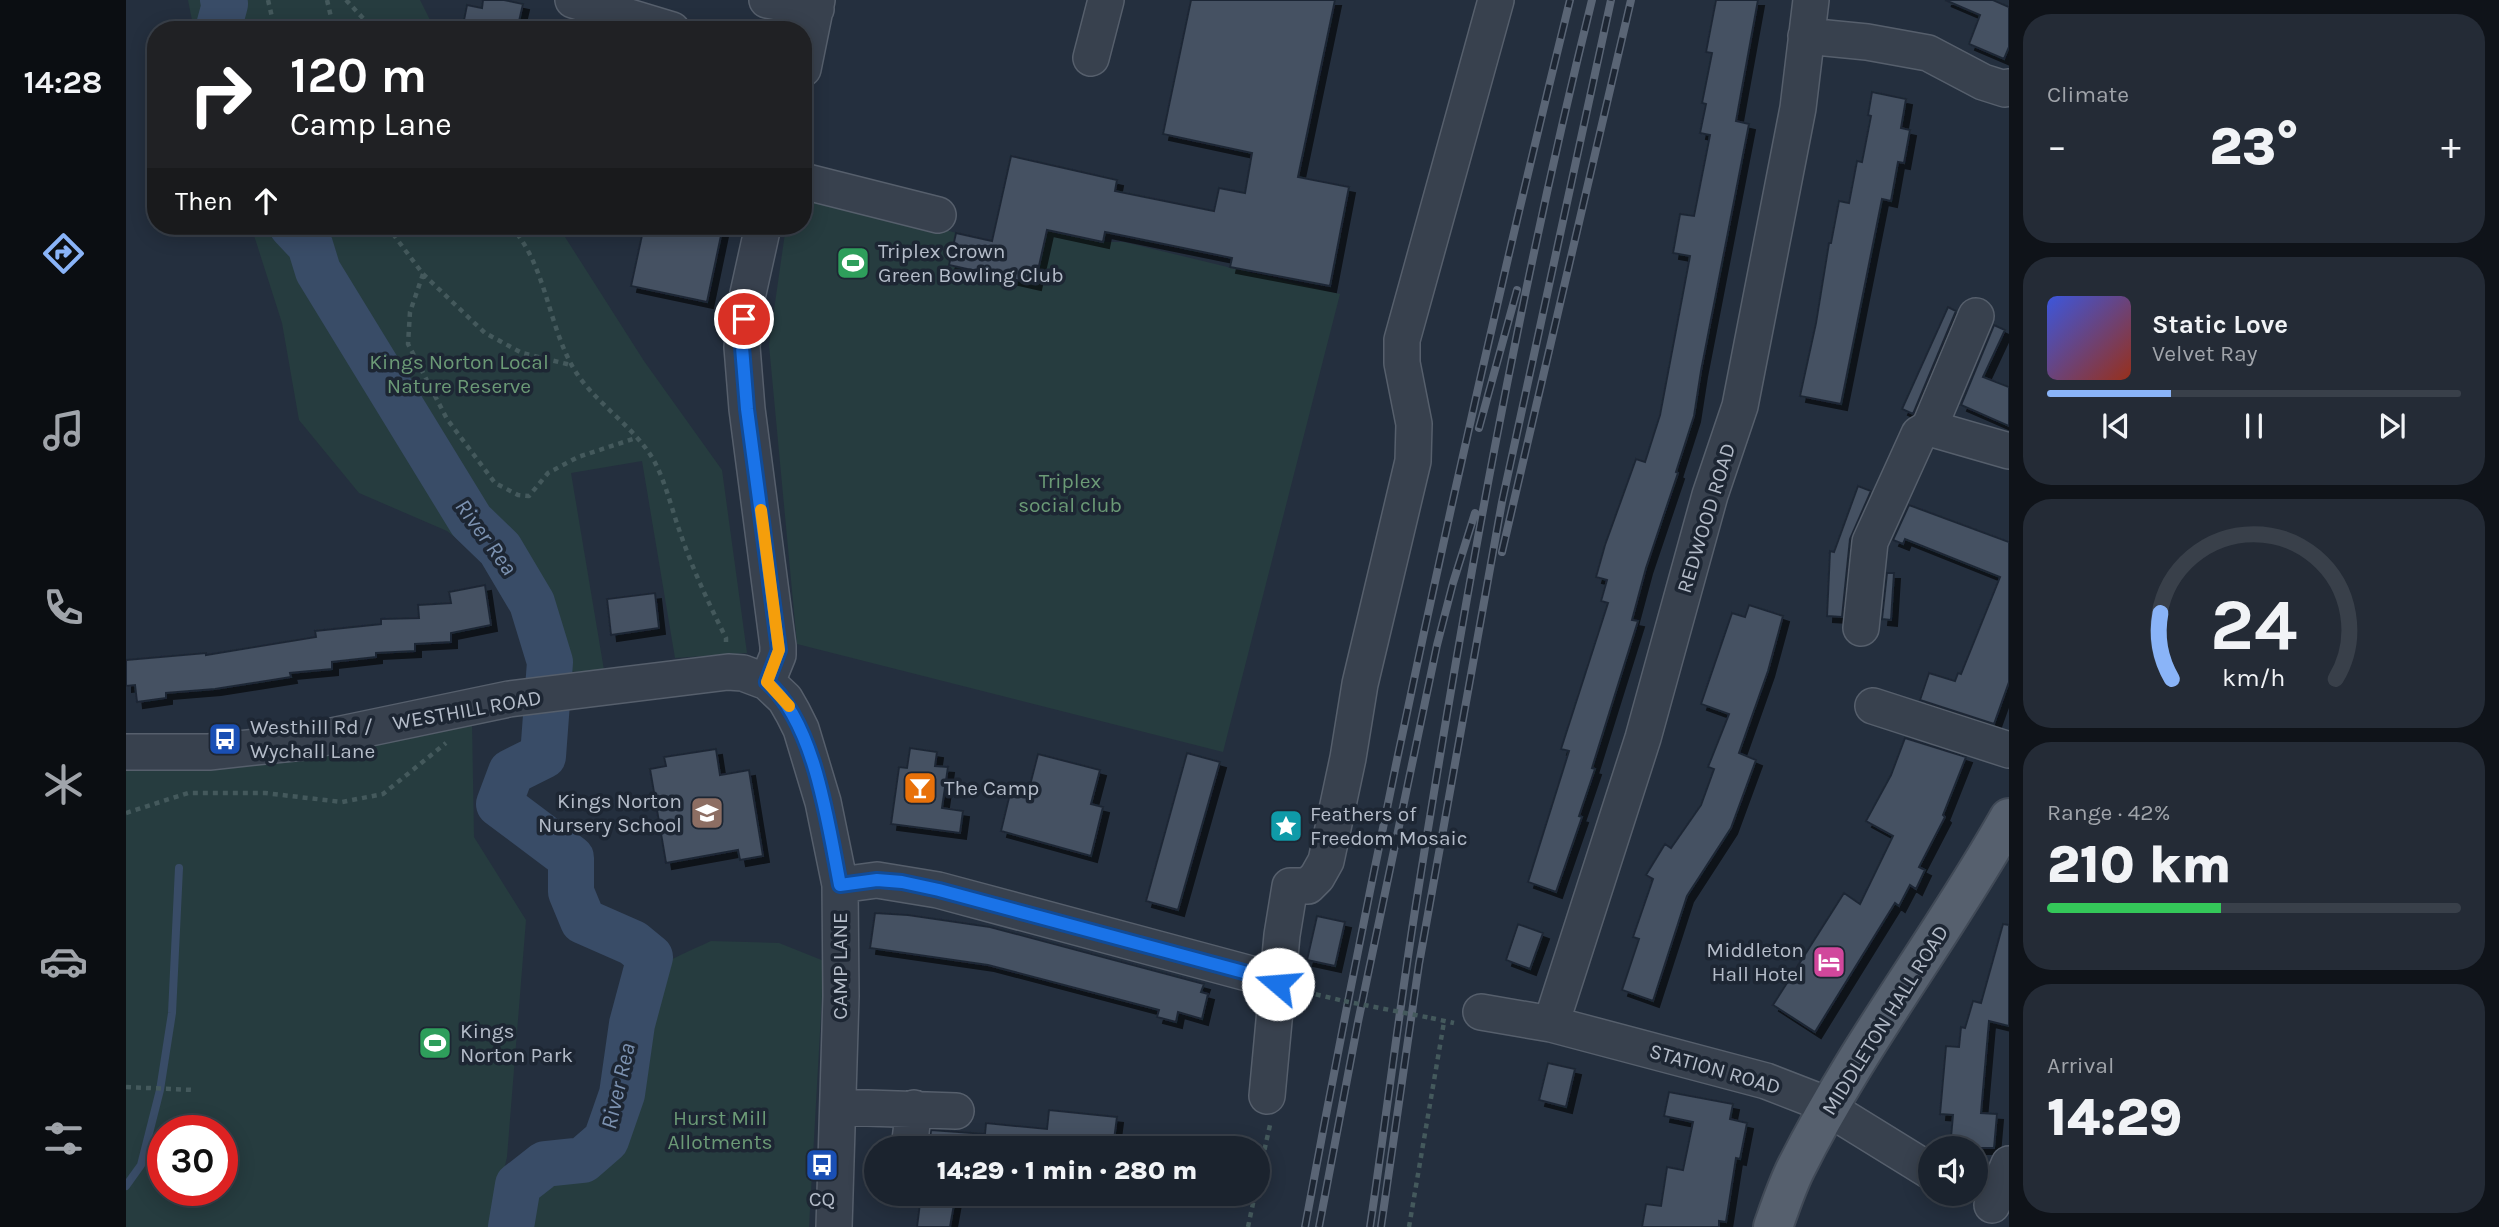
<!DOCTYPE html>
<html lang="en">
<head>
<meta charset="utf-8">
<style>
  body { margin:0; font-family:Karla,sans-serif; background:#242b36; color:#f1f3f6; height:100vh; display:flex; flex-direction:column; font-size:26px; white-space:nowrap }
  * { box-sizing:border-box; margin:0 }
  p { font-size:23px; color:#a0a4aa }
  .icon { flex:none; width:38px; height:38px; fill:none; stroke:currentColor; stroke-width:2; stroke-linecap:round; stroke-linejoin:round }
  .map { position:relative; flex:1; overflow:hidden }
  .drawer { display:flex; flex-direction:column; gap:14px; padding:14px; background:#0f1319; width:490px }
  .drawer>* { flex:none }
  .banner { position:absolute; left:21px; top:21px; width:665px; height:214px; border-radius:28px; box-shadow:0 4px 18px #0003,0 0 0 2px #39404a; background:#202124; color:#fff; overflow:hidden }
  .fabs { position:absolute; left:1792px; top:1136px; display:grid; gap:14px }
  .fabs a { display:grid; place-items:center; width:70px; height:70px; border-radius:50%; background:#1b232e; box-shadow:0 4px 18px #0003,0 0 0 2px #39404a; font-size:35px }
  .speed { position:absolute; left:21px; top:1115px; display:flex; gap:14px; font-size:35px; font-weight:700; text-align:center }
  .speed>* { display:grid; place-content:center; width:91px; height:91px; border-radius:50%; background:#1b232e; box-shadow:0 4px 18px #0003,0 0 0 2px #39404a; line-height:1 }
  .speed .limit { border:10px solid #d22; background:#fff; color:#111 }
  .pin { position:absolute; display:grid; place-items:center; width:60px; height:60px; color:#fff; margin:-30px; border:4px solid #fff; border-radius:50%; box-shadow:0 2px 7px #0007 }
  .me { position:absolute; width:77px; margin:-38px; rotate:288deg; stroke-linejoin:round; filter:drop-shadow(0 0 5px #0008) }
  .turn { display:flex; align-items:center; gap:24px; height:147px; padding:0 28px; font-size:32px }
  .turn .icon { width:91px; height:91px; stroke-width:2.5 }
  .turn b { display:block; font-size:49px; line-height:60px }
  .then { display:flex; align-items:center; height:66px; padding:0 28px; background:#0003; gap:14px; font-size:26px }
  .big { font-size:52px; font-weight:800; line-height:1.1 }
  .drawer .card { flex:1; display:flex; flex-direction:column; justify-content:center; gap:10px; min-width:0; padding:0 24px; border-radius:28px; background:#242b36 }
  .drawer .dial { align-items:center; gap:0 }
  .dial svg { height:182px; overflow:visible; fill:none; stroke:#39404a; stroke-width:7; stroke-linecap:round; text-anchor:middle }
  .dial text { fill:#f1f3f6; stroke:none }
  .song { display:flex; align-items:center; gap:21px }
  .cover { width:84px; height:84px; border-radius:10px; background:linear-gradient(135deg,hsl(230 70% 55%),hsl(10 70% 35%)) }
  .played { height:7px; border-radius:4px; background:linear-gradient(90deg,#8ab4f8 30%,#39404a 30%) }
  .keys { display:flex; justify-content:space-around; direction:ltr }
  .heat { display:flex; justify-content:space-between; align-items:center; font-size:38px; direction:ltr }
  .charge { height:10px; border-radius:5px; background:linear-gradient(90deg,#34c759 42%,#39404a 0) }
  .trip { position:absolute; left:738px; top:1136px; width:406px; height:70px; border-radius:35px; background:#1b232e; box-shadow:0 4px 18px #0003,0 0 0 2px #39404a; font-weight:800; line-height:70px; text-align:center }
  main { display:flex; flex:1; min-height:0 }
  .menu { display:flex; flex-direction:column; width:126px; justify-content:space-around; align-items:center; background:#0b0e12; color:#a0a4aa }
  .menu .icon { width:49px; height:49px }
  .menu .current { color:#8ab4f8 }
  .menu b { font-size:32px; color:#f1f3f6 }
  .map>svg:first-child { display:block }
</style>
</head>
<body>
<main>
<nav class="menu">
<b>14:28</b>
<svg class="icon current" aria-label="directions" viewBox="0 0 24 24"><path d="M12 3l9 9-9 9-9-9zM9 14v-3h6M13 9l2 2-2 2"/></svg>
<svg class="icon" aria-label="music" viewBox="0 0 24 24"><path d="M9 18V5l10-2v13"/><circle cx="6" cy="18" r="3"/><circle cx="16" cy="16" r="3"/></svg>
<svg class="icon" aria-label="phone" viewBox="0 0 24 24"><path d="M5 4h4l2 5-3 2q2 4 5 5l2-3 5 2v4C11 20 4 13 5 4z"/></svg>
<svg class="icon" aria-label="climate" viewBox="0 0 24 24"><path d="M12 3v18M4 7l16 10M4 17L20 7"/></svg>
<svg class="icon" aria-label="car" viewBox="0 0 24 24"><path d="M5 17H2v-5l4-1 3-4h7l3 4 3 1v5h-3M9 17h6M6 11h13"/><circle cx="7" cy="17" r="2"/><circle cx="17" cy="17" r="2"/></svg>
<svg class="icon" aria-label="filters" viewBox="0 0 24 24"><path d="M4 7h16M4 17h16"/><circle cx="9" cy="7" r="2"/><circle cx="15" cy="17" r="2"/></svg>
</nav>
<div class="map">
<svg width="1883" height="1227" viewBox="0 0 1883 1227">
  <defs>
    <filter id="shadow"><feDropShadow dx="6" dy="6" stdDeviation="0" flood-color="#0009"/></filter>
  </defs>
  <rect width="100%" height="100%" fill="#242f3e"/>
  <path fill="#263c3f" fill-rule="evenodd" d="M62 0H294L309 30H68Z
    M677 186 830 233 823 265 908 284 921 230 977 242H998L1214 294 1097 752 671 644 643 345 660 226H677Z
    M125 226H432L518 361 596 470 621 653 549 658 516 461 445 473 478 670 410 674 372 571 321 531 233 493 173 420 156 323Z
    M321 722H346L348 837 400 920 381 1157 364 1227H0V763L179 760ZM37 1130H96V1190H37Z
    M585 941 653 943 698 961 683 1227H398L409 1189C428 1178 457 1175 472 1162 504 1136 512 1067 516 1027 519 1002 512 989 533 968 544 958 571 948 585 941Z"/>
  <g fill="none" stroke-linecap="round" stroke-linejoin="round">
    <path stroke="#394c67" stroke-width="8" d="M0 1186 15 1165 34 1090 46 1013 53 868"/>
    <path stroke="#394c67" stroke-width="46" d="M92 30 99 4 97 0
      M166 226 184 245 192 271 345 521 374 549 406 603 424 662 417 756 385 772 373 804 445 858V892L457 921 507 943 524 957 506 1024 496 1094 480 1140 457 1160 419 1164 392 1185 385 1227"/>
  </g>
  <path fill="#455162" stroke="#1f2835" stroke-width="2" filter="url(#shadow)" d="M357 0H378L397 4 391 30H336L341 5 356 8Z
    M1065 0H1209L1172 177 1223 187 1204 286 1104 267 1106 258 979 232 977 242 921 230 909 284 823 265 830 233 866 241 885 156 991 180 989 191 1088 211 1093 188 1119 193 1126 153 1037 134Z
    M1590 0H1632L1610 121 1623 124 1575 371 1568 416 1550 472 1552 473 1520 568 1506 620 1512 621 1466 768 1469 769 1453 816 1456 817 1430 892 1402 882 1443 751 1435 749 1482 603 1475 601 1481 580 1470 577 1479 545 1510 459 1519 462 1534 415 1564 256 1547 253 1554 214 1568 216 1584 135 1574 133 1580 104 1576 103 1586 53 1580 52Z
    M1819 0H1867L1883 7V47L1878 59 1843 44 1854 15Z
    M1746 92 1780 99 1775 128 1784 130 1778 163 1772 162 1765 201 1756 199 1715 404 1674 396 1690 323 1703 243H1705L1713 201 1723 203 1731 161 1736 162 1745 116 1742 115Z
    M518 226H597L581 302 505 286Z
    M1822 307 1830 311 1787 414 1776 409Z
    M1868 325 1879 330 1857 377 1883 387V426L1835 405Z
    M1732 486 1745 491 1724 539 1716 617 1701 616 1704 551 1708 552Z
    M1783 505 1883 542V682L1868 724 1794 700 1803 673 1829 681 1832 673 1835 674 1874 577 1779 539 1777 544 1767 540Z
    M1761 573H1768L1765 620 1756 619Z
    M359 585 365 625 325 633V642L289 644V651L250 653V657L206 662V669L164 673 165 677 89 689 40 693V698L11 702 9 685 0 686V660L80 653V655L190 637 189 631 255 624V619L293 618 292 605 325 603 323 592Z
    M529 593 533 628 485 635 481 599Z
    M1623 605 1657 616 1642 671 1613 753 1630 760 1605 828 1561 896 1527 1001 1496 990 1513 939 1507 937 1527 879 1520 875 1539 844 1545 848 1575 805 1588 769 1582 767 1603 714 1575 704 1606 613 1619 617Z
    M1779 738 1840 757 1817 815 1819 817 1793 867 1799 870 1790 889 1784 885 1773 906 1769 903 1689 1032 1647 1005 1718 893 1734 904 1767 836 1740 821 1765 775Z
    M784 748 811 752 809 766 822 767 816 808 837 811 834 833 765 824 773 767 781 768Z
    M590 749 594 775 623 770 637 856 614 860 612 850 540 863 524 769 540 766 538 757Z
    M1061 753 1094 762 1052 910 1020 901Z
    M912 754 974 770 965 804 977 807 965 856 875 831 886 785 903 789Z
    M749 913 782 915 864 927 1078 984 1075 992 1082 994 1076 1019 1052 1012 1050 1022 1031 1017 1033 1010 862 965 744 948Z
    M1191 916 1219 922 1209 966 1181 960Z
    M1392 924 1417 933 1404 969 1380 960Z
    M1877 924 1883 925V1026L1863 1021 1855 1113 1871 1114 1868 1148H1824L1827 1115 1814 1114 1820 1046 1833 1047 1835 1027 1839 1028 1847 1001 1855 1003Z
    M1422 1063 1449 1069 1440 1107 1413 1100Z
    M1543 1092 1607 1104 1604 1119 1621 1123 1614 1159 1610 1158 1600 1222 1593 1221V1227H1516L1520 1204 1535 1206 1541 1167 1557 1170 1567 1122 1538 1116Z
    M923 1110 991 1117 987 1148H803L805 1130 859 1134 860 1123 921 1129Z
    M795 1195 829 1199 824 1227H791Z"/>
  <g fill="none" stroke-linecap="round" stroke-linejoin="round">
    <defs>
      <path id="minor" d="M447 0 546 30
        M641 0 690 9
        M1680 36 1741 42 1802 53 1857 82 1879 89 1883 87
        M965 58 980 0
        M677 69 691 0
        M677 181 812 215
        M637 226 621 298 616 347 621 409 652 646V655L641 682
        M1803 428 1850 316
        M1735 628 1744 542 1793 434 1803 428 1883 451
        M1747 706 1883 750
        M0 752H83L177 742 383 699 602 672 617 673 641 682 659 699 667 713 675 729 697 802 714 885 715 996 708 1227
        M714 885 751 880 812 890 1125 974 1152 984
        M1355 1012 1425 1024 1640 1081 1689 1100 1804 1171
        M1425 1024 1517 738 1584 495 1614 406 1672 108 1685 0
        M1141 1096 1156 935 1164 886H1182L1191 877 1200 861 1222 758 1234 684 1287 461 1288 424 1276 363V340L1370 0
        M712 1107 830 1111
        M783 1148 788 1108
        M1866 1205 1883 1164"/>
      <path id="major" d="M1647 1227C1654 1207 1661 1186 1670 1168 1731 1046 1816 937 1883 818"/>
    </defs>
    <use href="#minor" stroke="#565f6c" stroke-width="38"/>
    <use href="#major" stroke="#414a57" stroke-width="42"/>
    <path stroke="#44595c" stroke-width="4.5" stroke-dasharray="5 5" stroke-linecap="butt" d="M142 0 149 30
      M201 0 208 30
      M220 0 248 30
      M261 226 297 274 359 333 396 353 445 365
      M385 226C419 265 421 317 444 362 464 401 505 422 527 459 540 482 546 511 555 535 567 570 583 604 600 638V645
      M297 274 284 312 282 344 321 419 369 483 392 495 403 496 422 473 452 457 510 438
      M0 813 62 793H139L216 802 257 794 320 743
      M1180 992 1218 1001
      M1305 1018 1328 1023
      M0 1087 68 1090
      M1132 1179 1144 1125
      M1122 1227 1129 1194
      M1283 1227 1318 1022"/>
    <use href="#minor" stroke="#38414e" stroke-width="35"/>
    <use href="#major" stroke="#56606e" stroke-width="38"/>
    <defs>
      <path id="rail" d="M1353 428 1391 290
        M1376 552 1505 0
        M1179 1227C1255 816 1344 406 1444 0
        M1193 1227 1232 1022 1311 645 1327 583 1349 513
        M1244 1227C1260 1119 1273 1011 1290 904 1338 601 1392 298 1466 0
        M1255 1227 1293 964 1376 502 1485 0"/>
    </defs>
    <use href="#rail" stroke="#5a6575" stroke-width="8"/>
    <use href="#rail" stroke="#1d2633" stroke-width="5" stroke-dasharray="16" stroke-linecap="butt"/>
    <path stroke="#44595c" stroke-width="4.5" stroke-dasharray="5 5" stroke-linecap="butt" d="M1218 1001 1305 1018"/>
  </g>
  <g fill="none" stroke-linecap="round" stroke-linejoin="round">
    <defs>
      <path id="route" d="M618 319 616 347 621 409 653 650 641 682C689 723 702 824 714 885L751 880 776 882 813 890 1125 974 1152 984"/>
    </defs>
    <use href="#route" stroke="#114b97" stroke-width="18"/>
    <use href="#route" stroke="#1a73e8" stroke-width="12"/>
    <path stroke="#f59e0b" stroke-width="12" d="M635 510 653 650 641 682 663 706"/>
  </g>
  <defs>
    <symbol id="stadium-square" viewBox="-11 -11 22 22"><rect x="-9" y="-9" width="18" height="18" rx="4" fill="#2e9e5b" stroke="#1d2633"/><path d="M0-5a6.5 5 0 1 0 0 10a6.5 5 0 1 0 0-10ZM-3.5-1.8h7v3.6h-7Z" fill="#fff"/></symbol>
    <symbol id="bus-square" viewBox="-11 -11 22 22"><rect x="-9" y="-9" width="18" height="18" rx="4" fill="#1a4fb4" stroke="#1d2633"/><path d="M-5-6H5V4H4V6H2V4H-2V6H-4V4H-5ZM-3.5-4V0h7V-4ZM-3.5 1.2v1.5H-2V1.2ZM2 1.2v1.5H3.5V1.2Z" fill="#fff"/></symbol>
    <symbol id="bar-square" viewBox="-11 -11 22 22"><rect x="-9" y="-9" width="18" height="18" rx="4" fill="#e8710a" stroke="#1d2633"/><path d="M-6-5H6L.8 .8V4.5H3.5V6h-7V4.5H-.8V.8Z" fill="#fff"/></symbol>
    <symbol id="school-square" viewBox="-11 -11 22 22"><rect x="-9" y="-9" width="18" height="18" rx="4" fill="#8d6e63" stroke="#1d2633"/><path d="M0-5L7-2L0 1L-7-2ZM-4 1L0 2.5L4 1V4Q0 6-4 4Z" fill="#fff"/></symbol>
    <symbol id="sight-square" viewBox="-11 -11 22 22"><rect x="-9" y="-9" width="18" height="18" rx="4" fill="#0f9aa8" stroke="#1d2633"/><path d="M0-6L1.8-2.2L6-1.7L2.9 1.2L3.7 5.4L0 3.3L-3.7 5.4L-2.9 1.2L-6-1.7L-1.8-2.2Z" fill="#fff"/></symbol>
    <symbol id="hotel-square" viewBox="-11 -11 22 22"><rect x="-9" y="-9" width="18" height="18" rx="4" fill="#d1479c" stroke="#1d2633"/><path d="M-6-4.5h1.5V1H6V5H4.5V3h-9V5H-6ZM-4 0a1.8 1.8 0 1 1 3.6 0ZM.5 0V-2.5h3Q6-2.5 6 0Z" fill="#fff"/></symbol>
  </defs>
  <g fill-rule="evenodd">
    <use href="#stadium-square" x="708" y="244" width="38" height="38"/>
    <use href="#bus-square" x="80" y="720" width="38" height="38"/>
    <use href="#bar-square" x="775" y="769" width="38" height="38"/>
    <use href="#school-square" x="562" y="794" width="38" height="38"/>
    <use href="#sight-square" x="1141" y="807" width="38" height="38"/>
    <use href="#hotel-square" x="1684" y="943" width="38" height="38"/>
    <use href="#stadium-square" x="290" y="1024" width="38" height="38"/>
    <use href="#bus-square" x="677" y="1146" width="38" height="38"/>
  </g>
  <g text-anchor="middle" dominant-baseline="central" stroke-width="7" stroke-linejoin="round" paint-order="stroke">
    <g font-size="21" fill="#b4bcc9" stroke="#1d2633" text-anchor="start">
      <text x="752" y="251">Triplex Crown<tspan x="752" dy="24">Green Bowling Club</tspan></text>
      <text x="124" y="727">Westhill Rd /<tspan x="124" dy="24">Wychall Lane</tspan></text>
      <text x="818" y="788">The Camp</text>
      <text x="556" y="801" text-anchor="end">Kings Norton<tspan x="556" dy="24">Nursery School</tspan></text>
      <text x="1184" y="814">Feathers of<tspan x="1184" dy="24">Freedom Mosaic</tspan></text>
      <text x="1678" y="950" text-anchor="end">Middleton<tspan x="1678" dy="24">Hall Hotel</tspan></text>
      <text x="334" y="1031">Kings<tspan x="334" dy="24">Norton Park</tspan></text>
      <text x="696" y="1199" text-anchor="middle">CQ</text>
    </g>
    <g font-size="21" fill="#6b9a76" stroke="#1d2633">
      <text x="333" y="362">Kings Norton Local<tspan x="333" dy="24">Nature Reserve</tspan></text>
      <text x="944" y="481">Triplex<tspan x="944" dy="24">social club</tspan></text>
      <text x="594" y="1118">Hurst Mill<tspan x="594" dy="24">Allotments</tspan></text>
    </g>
    <g font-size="21" fill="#b4bcc9" stroke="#1d2633">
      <text transform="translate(1580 518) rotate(-73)">REDWOOD ROAD</text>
      <text transform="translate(341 710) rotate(-10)">WESTHILL ROAD</text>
      <text transform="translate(714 966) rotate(-90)">CAMP LANE</text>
      <text transform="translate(1759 1020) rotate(-58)">MIDDLETON HALL ROAD</text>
      <text transform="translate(1589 1069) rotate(16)">STATION ROAD</text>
    </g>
    <g font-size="23" font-style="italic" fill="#7c92b1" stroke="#1d2633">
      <text transform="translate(360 537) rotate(54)">River Rea</text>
      <text transform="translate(492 1086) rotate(-77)">River Rea</text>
    </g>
  </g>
</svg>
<div class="fabs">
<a><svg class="icon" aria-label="sound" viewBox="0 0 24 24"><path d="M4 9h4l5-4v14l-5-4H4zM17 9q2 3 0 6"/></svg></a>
</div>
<div class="speed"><div class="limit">30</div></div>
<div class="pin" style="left:618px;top:319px;background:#d93025"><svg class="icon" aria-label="arrive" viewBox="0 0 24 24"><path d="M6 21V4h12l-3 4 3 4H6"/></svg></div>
<svg class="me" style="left:1152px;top:984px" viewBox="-20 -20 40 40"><circle r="19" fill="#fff"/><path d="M0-13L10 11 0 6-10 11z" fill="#1a73e8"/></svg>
<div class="trip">14:29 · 1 min · 280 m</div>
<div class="banner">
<div class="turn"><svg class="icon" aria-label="right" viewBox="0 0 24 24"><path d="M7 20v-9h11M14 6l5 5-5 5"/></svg><div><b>120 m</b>Camp Lane</div></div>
<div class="then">Then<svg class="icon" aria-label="ahead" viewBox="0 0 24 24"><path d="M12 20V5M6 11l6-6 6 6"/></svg></div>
</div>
</div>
<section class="drawer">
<div class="card"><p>Climate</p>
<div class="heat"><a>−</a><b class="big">23°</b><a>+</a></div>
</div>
<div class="card">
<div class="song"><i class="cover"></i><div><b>Static Love</b><p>Velvet Ray</p></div></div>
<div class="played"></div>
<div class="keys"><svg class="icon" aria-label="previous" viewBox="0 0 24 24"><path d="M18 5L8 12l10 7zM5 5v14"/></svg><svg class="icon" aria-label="pause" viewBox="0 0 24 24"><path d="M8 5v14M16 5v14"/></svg><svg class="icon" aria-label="next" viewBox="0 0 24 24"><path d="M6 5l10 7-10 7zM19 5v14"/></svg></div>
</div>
<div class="card dial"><svg viewBox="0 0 100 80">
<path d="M14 69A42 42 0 1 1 86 69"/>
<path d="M14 69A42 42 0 0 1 9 40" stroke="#8ab4f8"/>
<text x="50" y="56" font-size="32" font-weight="700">24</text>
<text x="50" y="72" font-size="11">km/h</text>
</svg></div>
<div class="card"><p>Range · 42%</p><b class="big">210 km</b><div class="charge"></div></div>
<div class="card"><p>Arrival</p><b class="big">14:29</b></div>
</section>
</main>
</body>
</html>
